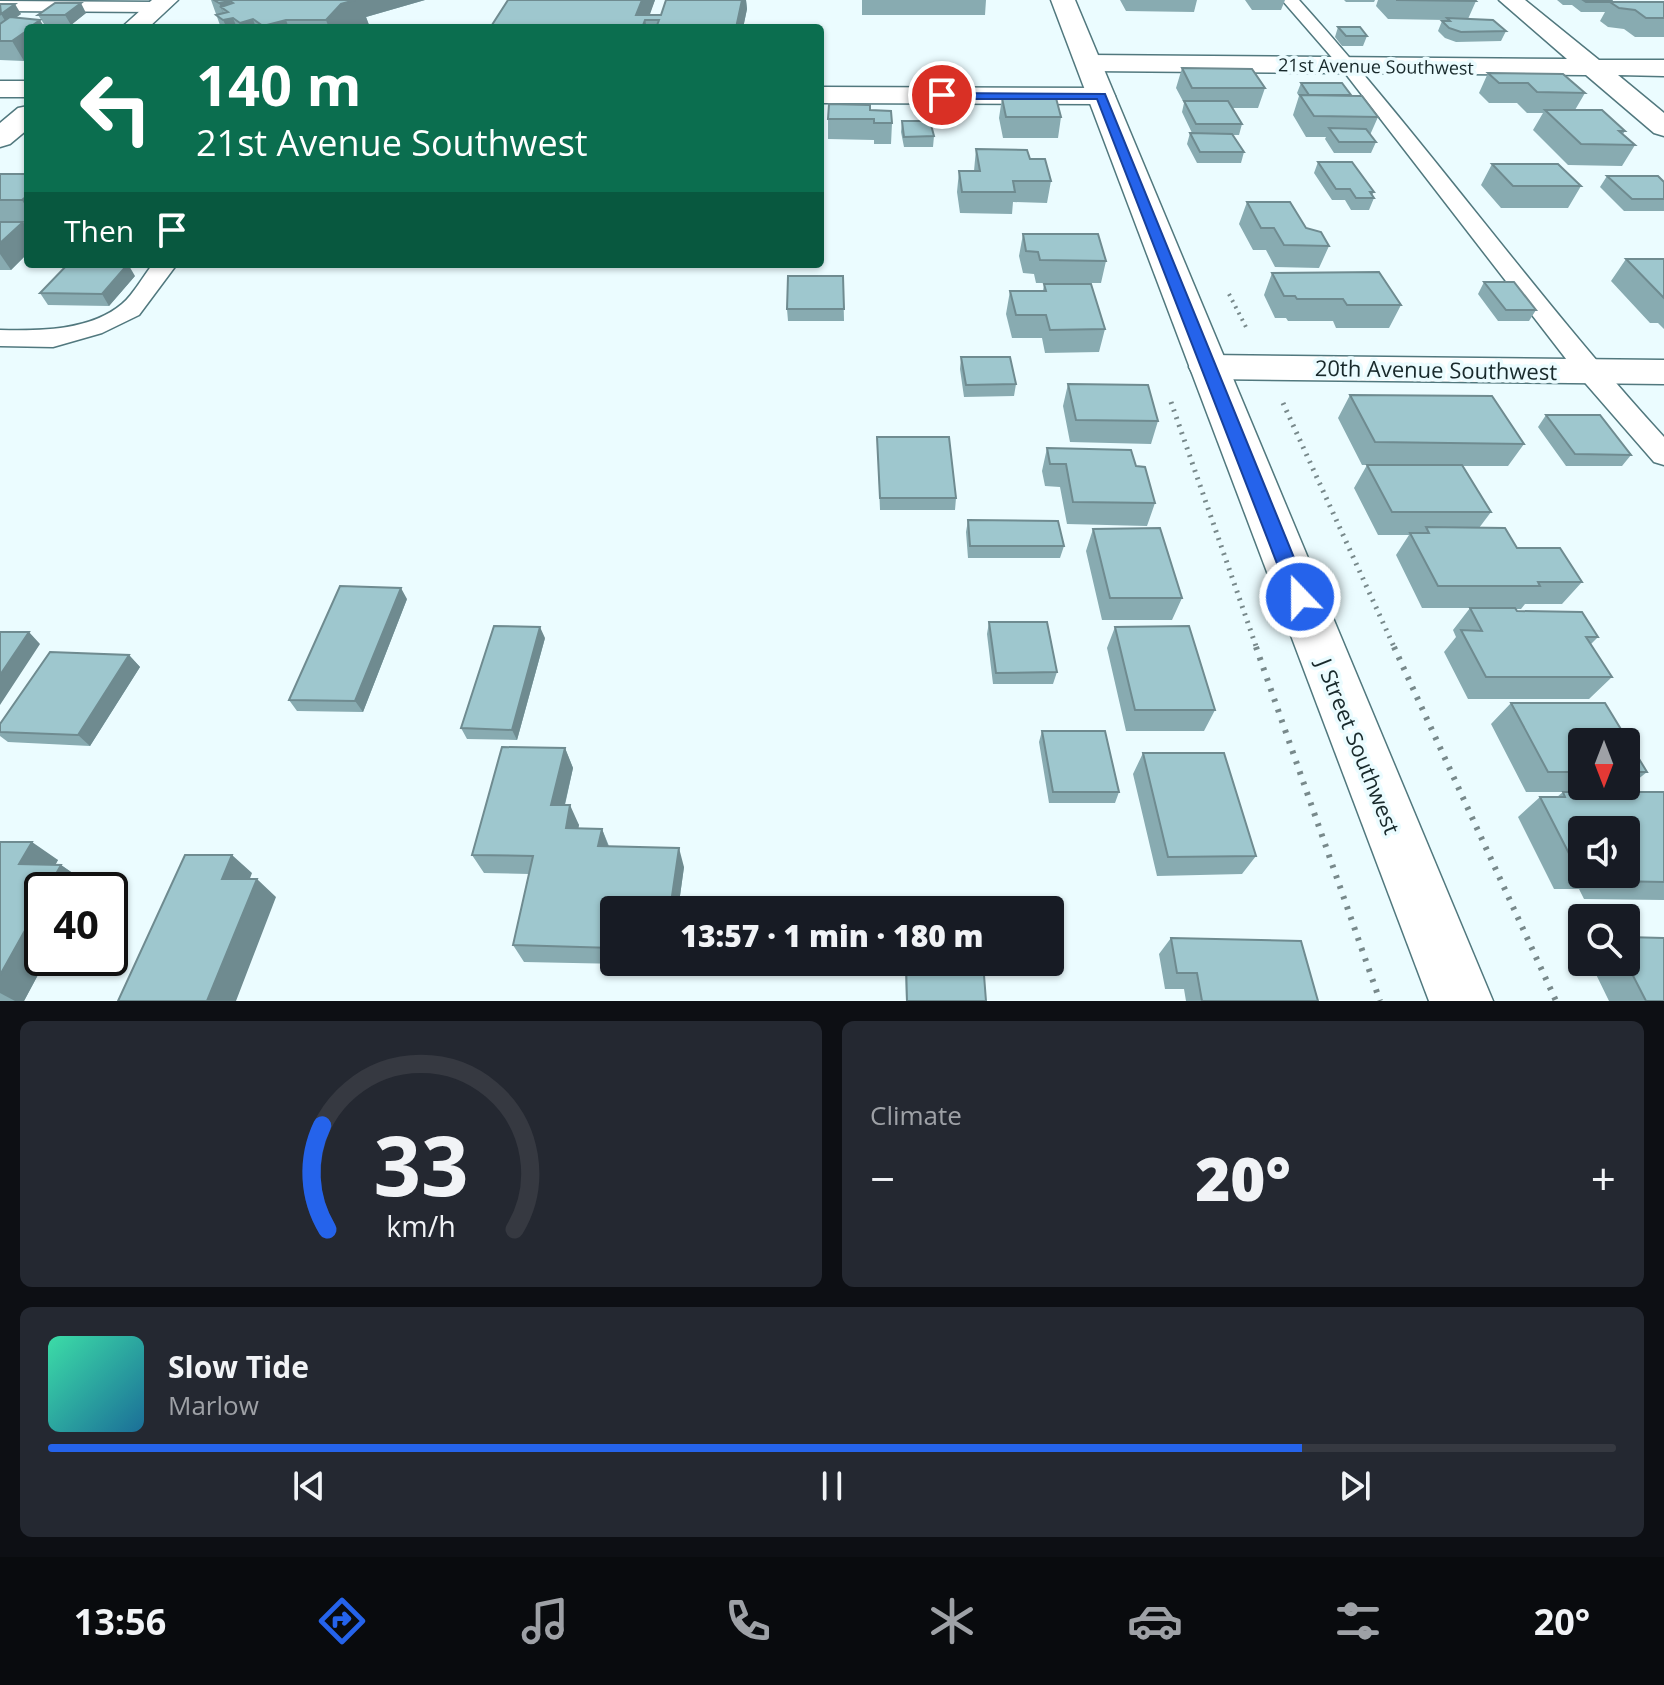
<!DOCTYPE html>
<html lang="en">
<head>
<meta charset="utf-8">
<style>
  body { margin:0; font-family:"Open Sans",sans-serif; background:#242831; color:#f1f3f6; height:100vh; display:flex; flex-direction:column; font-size:30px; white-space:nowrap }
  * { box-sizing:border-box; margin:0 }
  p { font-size:26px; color:#9ea1a6 }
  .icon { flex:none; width:44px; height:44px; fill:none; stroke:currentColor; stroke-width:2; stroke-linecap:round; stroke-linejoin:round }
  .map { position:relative; height:1001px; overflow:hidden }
  .sheet { display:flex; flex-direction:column; gap:20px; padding:20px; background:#0d0f14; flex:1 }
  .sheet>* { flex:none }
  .hud { position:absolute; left:24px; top:24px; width:800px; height:244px; border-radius:8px; box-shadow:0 2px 6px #0004; background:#0b6e4f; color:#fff; overflow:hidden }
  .needle { width:52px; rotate:180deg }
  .controls { position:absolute; left:1568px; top:728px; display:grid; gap:16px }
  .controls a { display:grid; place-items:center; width:72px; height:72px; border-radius:8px; background:#171b24; box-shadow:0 2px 6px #0004; font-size:40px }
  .speed { position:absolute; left:24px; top:872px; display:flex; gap:16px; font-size:40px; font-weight:700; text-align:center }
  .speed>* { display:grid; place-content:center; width:104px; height:104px; border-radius:50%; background:#171b24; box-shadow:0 2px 6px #0004; line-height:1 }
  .speed .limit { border:4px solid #111; border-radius:12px; background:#fff; color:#111 }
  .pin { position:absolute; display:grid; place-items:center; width:68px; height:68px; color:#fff; margin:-34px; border:4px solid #fff; border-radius:50%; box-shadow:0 2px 8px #0007 }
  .me { position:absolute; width:88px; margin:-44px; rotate:338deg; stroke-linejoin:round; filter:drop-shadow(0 0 6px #0008) }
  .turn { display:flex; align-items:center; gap:28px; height:168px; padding:0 40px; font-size:36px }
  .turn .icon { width:104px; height:104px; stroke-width:2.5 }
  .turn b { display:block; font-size:56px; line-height:68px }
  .then { display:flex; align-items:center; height:76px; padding:0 40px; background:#0003; gap:16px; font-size:30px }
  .big { font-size:60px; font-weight:800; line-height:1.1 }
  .sheet .tile { flex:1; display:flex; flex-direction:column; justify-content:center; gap:12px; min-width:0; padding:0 28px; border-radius:12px; background:#242831 }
  .sheet .dial { align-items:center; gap:0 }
  .dial svg { height:208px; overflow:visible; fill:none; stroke:#363941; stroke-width:7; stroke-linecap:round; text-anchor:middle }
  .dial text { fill:#f1f3f6; stroke:none }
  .song { display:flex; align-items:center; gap:24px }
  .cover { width:96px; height:96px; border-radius:12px; background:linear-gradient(135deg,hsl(160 70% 55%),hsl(200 70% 35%)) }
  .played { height:8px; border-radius:4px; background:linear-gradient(90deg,#2563eb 80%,#363941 80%) }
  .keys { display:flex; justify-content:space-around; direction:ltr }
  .heat { display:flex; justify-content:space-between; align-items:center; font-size:44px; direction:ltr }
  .sheet .tiles { flex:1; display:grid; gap:20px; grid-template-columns:1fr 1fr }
  .tile:last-child { grid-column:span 2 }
  .trip { position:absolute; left:600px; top:896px; width:464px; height:80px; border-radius:8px; background:#171b24; box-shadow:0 2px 6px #0004; font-weight:800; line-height:80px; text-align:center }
  .dock { display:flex; height:128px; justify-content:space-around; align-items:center; background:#090b0e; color:#9ea1a6 }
  .dock .icon { width:56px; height:56px }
  .dock .active { color:#2563eb }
  .dock b { font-size:36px; color:#f1f3f6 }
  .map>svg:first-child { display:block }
</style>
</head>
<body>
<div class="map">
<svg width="1664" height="1001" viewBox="0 0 1664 1001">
  <rect width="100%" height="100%" fill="#ebfcff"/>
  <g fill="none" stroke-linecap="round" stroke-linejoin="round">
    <defs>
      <path id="service" d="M1282 0H1299C1426 141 1536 297 1664 437V465L1654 462 1580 377 1342 69Z
        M0 1 158 2 166 7 158 12 0 11Z
        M153 264H177L139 315 102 333 53 347 0 346V330C39 331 90 331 122 304 134 294 143 276 153 264Z"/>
      <path id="minor" d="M152 0H178L148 28H121Z
        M1499 0H1525L1599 60H1664V76L1618 75 1664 113V136L1654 133 1586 75 1089 71 1080 68 1076 63 1080 58 1089 55 1567 59Z
        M0 81H28V97H0Z
        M820 87 1101 88 1111 90 1115 96 1111 102 1101 104 820 103Z
        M28 106V129L10 144 0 147V123L18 108Z
        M1208 355 1664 360V384L1208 379 1194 376 1189 367 1194 358Z"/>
      <path id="tertiary" d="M1051 0H1075L1493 1001H1429Z"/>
    </defs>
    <use href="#service" stroke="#51787e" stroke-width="3"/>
    <use href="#minor" stroke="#51787e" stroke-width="3"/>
    <use href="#tertiary" stroke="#51787e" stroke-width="3"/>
    <path stroke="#78898b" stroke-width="4" stroke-dasharray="2 5" stroke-linecap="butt" d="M1229 294 1248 331"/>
    <path stroke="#78898b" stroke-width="5" stroke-dasharray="2 6" stroke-linecap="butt" d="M1171 402 1257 649
      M1283 403 1395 649"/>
    <path stroke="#78898b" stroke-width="6" stroke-dasharray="3 8" stroke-linecap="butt" d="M1256 647 1380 1001
      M1394 647 1556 1001"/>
    <use href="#service" fill="#fff" fill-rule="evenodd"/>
    <use href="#minor" fill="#fff" fill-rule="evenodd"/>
    <use href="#tertiary" fill="#fff" fill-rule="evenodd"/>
  </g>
  <path fill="#88abb1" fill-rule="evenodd" d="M211 0H425L366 17 369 25 358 28H221Z
    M508 0H655L649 15H661L666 0H746L747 9 743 28H490Z
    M862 0H986L985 15H862Z
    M1120 0H1197L1194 12 1126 11Z
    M1245 0H1285L1281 10H1252Z
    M1344 0H1375L1374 2H1346Z
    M1378 0H1475L1476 1 1468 19 1506 31 1501 41 1456 42 1445 38 1438 31 1442 21H1445L1446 20 1388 19 1376 6Z
    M1557 0H1613L1612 2H1664V37H1635L1624 29 1608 27 1600 21 1605 12H1581L1572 5H1563Z
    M0 4 21 14 15 18 28 28V58L24 61 0 60Z
    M86 13 71 25 44 24 38 15Z
    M1338 27 1367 36 1363 46H1342L1335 37Z
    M1182 68 1265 88 1258 108H1233L1242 124 1239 135H1233L1244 152 1241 163H1197L1187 144 1190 133H1192L1182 112 1184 103 1176 88Z
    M1488 73 1585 93 1575 110 1625 131 1623 134 1635 145 1622 166 1568 165 1533 130 1543 113H1527L1517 103H1489L1479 93Z
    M1301 83 1351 95 1378 117 1370 135 1376 142 1371 153H1334L1325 139 1326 137H1306L1293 115 1299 96 1297 93Z
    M1002 98 1061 117 1058 138H1003L999 118Z
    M870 110 892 123 891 144H874V140L828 139V119Z
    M902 121 934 136 933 147H904L901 132Z
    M976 149 1030 159 1051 181 1047 203 1013 202 1012 214 960 213 957 192 959 171H974Z
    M1318 162 1374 192 1372 195 1374 198 1369 210H1351L1345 200H1332L1314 173Z
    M1492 164 1581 186 1568 208H1501L1481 185Z
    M0 174H28V222H23L28 230V253L11 270H0Z
    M1607 176 1664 182V211H1624L1600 187Z
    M1247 202 1306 228 1329 246 1319 268 1275 267 1266 250H1253L1239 224Z
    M1023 234 1106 261 1101 283H1036L1034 274 1023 273 1019 256Z
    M1626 259H1664V329L1658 323H1650L1611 281Z
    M1272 273 1401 305 1389 328H1336L1333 321H1288L1286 318H1275L1264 295Z
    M135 276 109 306 48 305 40 293Z
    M843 276 844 321H788L787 309Z
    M1484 282 1536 310 1529 321H1498L1478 294Z
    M1044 284 1105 329 1099 352 1045 353 1042 338H1012L1006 314 1010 291H1043Z
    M961 357 1016 384 1014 396 964 397 960 369Z
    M1068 384 1158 421 1151 444 1070 442 1063 406Z
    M1350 395 1524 444 1508 466H1462L1491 512 1479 528 1582 582 1562 604H1525L1521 609H1515L1517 611 1598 637 1591 644 1612 677 1589 699H1468L1444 652 1456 637 1453 630 1470 608H1422L1396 555 1409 535H1378L1354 488 1367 465H1362L1338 418Z
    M1546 415 1631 455 1622 466H1566L1538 427Z
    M877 437 956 498 955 510H880Z
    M1047 448 1155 503 1147 526 1067 524 1060 487 1045 486 1042 471Z
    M968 520 1064 546 1060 558H968L966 532Z
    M1093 529 1182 598 1172 620H1102L1086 551Z
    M407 599 363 712 297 711 289 700Z
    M989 622 1057 672 1053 684H993L987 634Z
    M1115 627 1215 710 1204 731H1126L1107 648Z
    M545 638 517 740 467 739 461 728Z
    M129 655 140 667 90 746 8 742 0 736V724Z
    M1511 703H1605L1647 772 1622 792H1526L1491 724ZM1582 742H1626V786H1582Z
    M1042 731 1119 792 1115 803H1049L1039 742Z
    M565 748 573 768 565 805 579 825 578 828 602 829 609 846 684 867 678 910H614V962H671V965L524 962 513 945 529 874 484 873 472 855Z
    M1143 753 1256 856 1242 874 1157 876 1133 774Z
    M1563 792H1664V900L1584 899 1579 889H1554L1518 817 1540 797H1557ZM1582 830 1626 874H1582Z
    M0 842 58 860 55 865H61L87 883 42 958H47L24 1001H0Z
    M1171 938 1318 1001H1186L1184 989H1165L1159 954Z
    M905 962H983L986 1001H906Z
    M1590 962H1626L1664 1001H1609Z"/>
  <path fill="#6f8b90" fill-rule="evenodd" d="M353 0H425L366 17 369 25 358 28H329L326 20 341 4Z
    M642 0H655L648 20H645L647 28H638L636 15Z
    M742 0H746L747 9 743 28H736Z
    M230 1 239 22 233 18 237 28H227L223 20H226L219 3ZM221 7 228 12 226 20Z
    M81 3 86 13 71 25 65 15Z
    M15 4 21 14 7 24 1 14Z
    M253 19 256 28H242L240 23Z
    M40 20 45 28H35L33 25Z
    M286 20 289 28H264L263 26Z
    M25 32 28 37V58L24 61 12 41Z
    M28 195V210L22 200Z
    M23 222 28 230V253L11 270 0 254V243Z
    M128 264 135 276 109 306 102 294Z
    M401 588 407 599 363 712 355 701Z
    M540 627 545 638 517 740 512 730Z
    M29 632 40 644 0 705V675Z
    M129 655 140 667 90 746 78 735Z
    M565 748 573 768 560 825 551 805Z
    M570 805 579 825 575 847 566 828Z
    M602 829 609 848 598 846Z
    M32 842 58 860 46 882 19 864Z
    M679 848 684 867 678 910H670Z
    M232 855 252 873 243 897 222 879Z
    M61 865 87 883 83 890H47Z
    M257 879 276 897 236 1001H207Z
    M42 900V958H47L24 1001H15L0 993V975Z"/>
  <path fill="#9ec7ce" stroke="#6f8b90" stroke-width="2" d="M214 0H355L341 4 326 20H286L263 26 253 19 240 23 233 18 223 20 216 15 228 12 221 7 233 3 230 1 219 3Z
    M508 0H642L636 15H661L666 0H742L736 28H656L659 20H645L642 28H490Z
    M1396 0H1475L1476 1Z
    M1583 0H1610L1613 2H1586Z
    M1610 2H1664V18H1646L1635 10 1619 8Z
    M55 3H81L65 15H38Z
    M0 4H15L1 14Z
    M10 17 40 20 33 25H42L38 28H28V32H25L12 41H0V24Z
    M1447 18 1493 20 1506 31 1461 32 1449 28 1442 21H1450Z
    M1338 27H1360L1367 36H1346Z
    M1182 68 1252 69 1265 88H1192Z
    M1488 73 1563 74 1585 93 1537 92 1528 83H1499Z
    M1301 83H1342L1351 95H1309Z
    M1300 95 1362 96 1378 117 1314 116Z
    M1002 98H1056L1061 117H1006Z
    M1184 101H1228L1242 124H1196Z
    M829 104 870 105V110L891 111 892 123H874V119H828Z
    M1545 110H1602L1625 131H1619L1635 145 1581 144Z
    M902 121H930L934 136 904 137Z
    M1329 128 1366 129 1376 142H1339Z
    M1190 133 1232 134 1244 152H1200Z
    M976 149 1027 150 1030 159H1045L1051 181H1013L1015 192H962L959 171H980Z
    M1318 162H1352L1374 192H1370L1374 198H1356L1350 189H1336Z
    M1492 164H1558L1581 186H1513Z
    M0 174H28V195L22 200H0Z
    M1607 176H1658L1664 182V199H1632Z
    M1247 202H1290L1306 228 1321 232 1329 246 1284 245 1274 228H1261Z
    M0 222H23L0 243Z
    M1023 234H1098L1106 261 1040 260 1038 252 1026 251Z
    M1626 259H1664V298Z
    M68 264H128L102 294 40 293Z
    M1379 272 1401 305H1347L1343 299H1297L1295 296H1284L1272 273Z
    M788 276H843L844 309H787Z
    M1484 282H1514L1536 310H1506Z
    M1044 284H1091L1105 329 1050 330 1046 315H1016L1010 291H1046Z
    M961 357H1010L1016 384 966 385Z
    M1068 384 1148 385 1158 421 1076 420Z
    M1350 395 1492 396 1524 444 1375 442Z
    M1546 415H1600L1631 455 1575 454Z
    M877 437H949L956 498H880Z
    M1047 448 1131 450 1136 466 1145 467 1155 503 1073 502 1066 464H1050Z
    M1367 465H1462L1491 512H1392Z
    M968 520 1058 521 1064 546H970Z
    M1426 527 1505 528 1517 548H1560L1582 582H1538L1540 586H1438L1410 533H1429Z
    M1160 528 1182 598H1110L1093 529Z
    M340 586 401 588 355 701 289 700Z
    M1470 608H1515L1517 611 1582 612 1598 637H1586L1612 677H1486L1461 630 1482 631Z
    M989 622H1047L1057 672 996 673Z
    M494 626 540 627 512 730 461 728Z
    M1189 626 1215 710H1135L1115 627Z
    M0 632H29L0 675Z
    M50 652 129 655 78 735 0 732V724Z
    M1511 703H1605L1647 772H1626V742H1582V772H1548Z
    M1042 731H1105L1119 792H1053Z
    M502 747 565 748 551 805H570L566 828 602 829 598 846 679 848 670 910H614V948L513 945 533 856 472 855Z
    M1143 753H1224L1256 856 1168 857Z
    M1563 792H1664V882L1610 881 1606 874H1626V830H1582V871H1578L1540 797H1565Z
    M0 842H32L19 864 61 865 47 890H42V900L0 975Z
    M185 855H232L222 879H257L207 1001H118Z
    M1626 937 1664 938V1001H1646L1626 962Z
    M1171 938 1301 941 1318 1001H1202L1197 973H1177Z
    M906 962H983L986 1001H907Z"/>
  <path fill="#2563eb" stroke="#184099" stroke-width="2" d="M938 93 1105 94 1310 597 1307 603H1293L1290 597 1097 99H942L938 98Z"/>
  <g text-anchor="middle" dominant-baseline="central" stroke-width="7" stroke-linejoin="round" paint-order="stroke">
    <g font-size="18" fill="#18292b" stroke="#ebfcff">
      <text transform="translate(1376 66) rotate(1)">21st Avenue Southwest</text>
    </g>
    <g font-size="22" fill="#18292b" stroke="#ebfcff">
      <text transform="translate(1436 369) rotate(1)">20th Avenue Southwest</text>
      <text transform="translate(1359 746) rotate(68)">J Street Southwest</text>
    </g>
  </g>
</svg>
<div class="controls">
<a><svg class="needle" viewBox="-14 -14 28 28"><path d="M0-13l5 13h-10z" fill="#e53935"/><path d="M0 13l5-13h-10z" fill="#9ea1a6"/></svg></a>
<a><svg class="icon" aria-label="sound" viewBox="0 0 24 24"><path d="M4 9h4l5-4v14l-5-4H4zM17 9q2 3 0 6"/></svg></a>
<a><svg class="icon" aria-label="search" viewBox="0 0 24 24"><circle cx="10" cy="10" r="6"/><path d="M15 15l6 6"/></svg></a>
</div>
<div class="speed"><div class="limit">40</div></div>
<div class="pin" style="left:942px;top:95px;background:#d93025"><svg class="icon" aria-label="arrive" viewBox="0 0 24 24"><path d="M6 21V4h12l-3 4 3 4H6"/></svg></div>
<svg class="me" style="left:1300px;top:597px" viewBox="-20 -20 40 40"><circle r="17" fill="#2563eb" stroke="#fff" stroke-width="3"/><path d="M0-11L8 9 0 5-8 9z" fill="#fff"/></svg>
<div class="trip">13:57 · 1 min · 180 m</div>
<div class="hud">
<div class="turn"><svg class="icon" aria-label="left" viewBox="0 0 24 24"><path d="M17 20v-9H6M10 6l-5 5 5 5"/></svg><div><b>140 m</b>21st Avenue Southwest</div></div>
<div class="then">Then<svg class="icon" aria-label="arrive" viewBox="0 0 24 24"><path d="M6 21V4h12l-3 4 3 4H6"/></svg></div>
</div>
</div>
<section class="sheet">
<div class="tiles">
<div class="tile dial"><svg viewBox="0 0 100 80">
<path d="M14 69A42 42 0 1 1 86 69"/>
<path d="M14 69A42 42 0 0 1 12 29" stroke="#2563eb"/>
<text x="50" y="56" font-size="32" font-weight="700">33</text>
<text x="50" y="72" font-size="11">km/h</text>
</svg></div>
<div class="tile"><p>Climate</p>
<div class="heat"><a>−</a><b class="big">20°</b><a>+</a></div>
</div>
<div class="tile">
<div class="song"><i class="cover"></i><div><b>Slow Tide</b><p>Marlow</p></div></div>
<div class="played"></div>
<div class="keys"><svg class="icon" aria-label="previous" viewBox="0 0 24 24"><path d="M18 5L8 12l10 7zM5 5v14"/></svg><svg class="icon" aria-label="pause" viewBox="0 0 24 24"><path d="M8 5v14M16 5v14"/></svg><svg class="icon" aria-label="next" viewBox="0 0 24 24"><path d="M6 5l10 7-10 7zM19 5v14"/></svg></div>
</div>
</div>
</section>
<nav class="dock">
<b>13:56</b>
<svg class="icon active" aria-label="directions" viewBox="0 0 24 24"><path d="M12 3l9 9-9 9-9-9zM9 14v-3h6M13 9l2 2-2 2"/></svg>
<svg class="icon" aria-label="music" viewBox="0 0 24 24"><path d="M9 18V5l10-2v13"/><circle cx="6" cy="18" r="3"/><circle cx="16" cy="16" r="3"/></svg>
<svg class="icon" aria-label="phone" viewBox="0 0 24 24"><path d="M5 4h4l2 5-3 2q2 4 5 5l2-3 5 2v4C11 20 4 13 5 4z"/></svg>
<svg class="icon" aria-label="climate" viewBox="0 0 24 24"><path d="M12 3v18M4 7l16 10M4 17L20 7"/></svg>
<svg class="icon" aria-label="car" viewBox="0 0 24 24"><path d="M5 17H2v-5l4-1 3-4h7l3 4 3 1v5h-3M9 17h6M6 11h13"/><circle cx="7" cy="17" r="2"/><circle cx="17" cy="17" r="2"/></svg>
<svg class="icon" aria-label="filters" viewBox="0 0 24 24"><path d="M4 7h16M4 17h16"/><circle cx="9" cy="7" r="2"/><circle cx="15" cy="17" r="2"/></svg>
<b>20°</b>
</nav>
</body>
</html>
